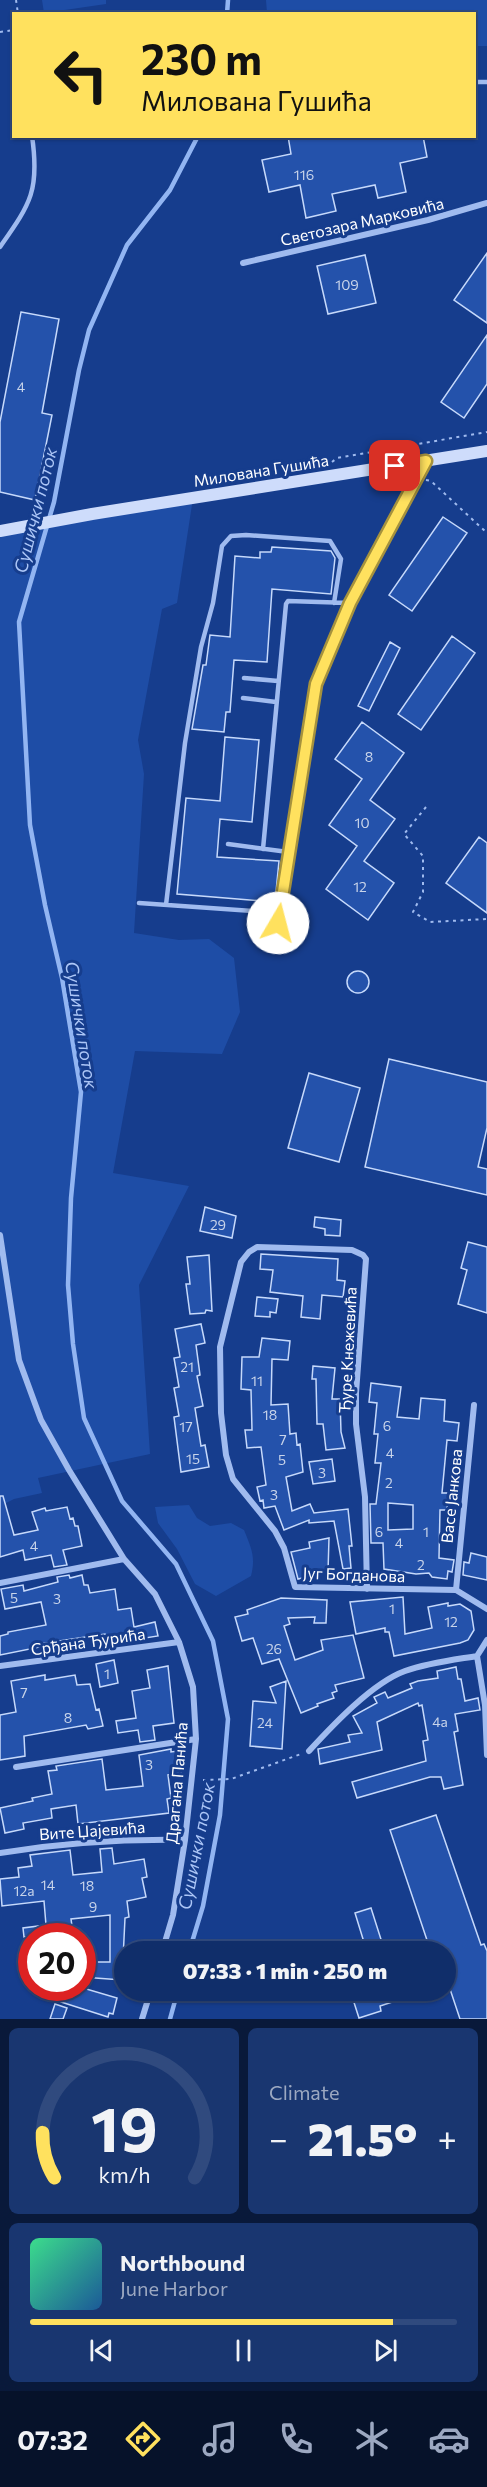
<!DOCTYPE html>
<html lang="en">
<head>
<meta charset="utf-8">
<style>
  body { margin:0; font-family:Commissioner,sans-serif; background:#193670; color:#f1f3f6; height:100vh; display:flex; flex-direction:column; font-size:22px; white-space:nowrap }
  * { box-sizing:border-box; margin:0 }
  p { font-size:20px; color:#9ca8c1 }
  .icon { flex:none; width:33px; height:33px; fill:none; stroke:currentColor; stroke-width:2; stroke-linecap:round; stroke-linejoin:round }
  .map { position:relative; height:2019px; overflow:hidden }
  .drawer { display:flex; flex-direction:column; gap:9px; padding:9px; background:#09193a; flex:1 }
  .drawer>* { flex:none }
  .top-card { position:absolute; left:12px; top:12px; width:464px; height:126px; border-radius:0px; box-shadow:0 2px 4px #0004,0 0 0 2px #304a7e; background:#ffe15e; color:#111; overflow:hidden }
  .speed { position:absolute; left:18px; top:1923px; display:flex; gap:12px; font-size:30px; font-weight:700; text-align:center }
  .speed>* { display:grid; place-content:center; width:78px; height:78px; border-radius:50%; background:#102e6a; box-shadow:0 2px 4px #0004,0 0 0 2px #304a7e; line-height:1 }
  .speed .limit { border:9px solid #d22; background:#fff; color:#111 }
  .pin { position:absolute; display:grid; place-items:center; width:51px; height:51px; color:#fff; margin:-26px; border-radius:12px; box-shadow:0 3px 9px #0006 }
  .me { position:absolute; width:66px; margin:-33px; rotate:8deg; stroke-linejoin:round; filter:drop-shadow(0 0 4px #0008) }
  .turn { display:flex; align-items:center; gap:21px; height:126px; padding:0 30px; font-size:27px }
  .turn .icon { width:78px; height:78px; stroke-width:2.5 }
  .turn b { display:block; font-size:42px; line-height:51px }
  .big { font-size:45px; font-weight:800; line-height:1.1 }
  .drawer .card { flex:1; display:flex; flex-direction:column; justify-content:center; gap:9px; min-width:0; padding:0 21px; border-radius:9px; background:#193670 }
  .drawer .dial { align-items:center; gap:0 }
  .dial svg { height:156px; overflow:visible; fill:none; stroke:#304a7e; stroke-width:7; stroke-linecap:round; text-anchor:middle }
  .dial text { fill:#f1f3f6; stroke:none }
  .song { display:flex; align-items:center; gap:18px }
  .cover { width:72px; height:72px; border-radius:9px; background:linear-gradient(135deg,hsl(150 70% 55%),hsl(210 70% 35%)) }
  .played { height:6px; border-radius:3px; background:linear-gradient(90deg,#ffe15e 85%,#304a7e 85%) }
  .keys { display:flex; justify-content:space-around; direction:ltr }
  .heat { display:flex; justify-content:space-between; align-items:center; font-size:33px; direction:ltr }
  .drawer .tiles { flex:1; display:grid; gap:9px; grid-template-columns:1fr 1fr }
  .card:last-child { grid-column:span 2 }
  .trip { position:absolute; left:114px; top:1941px; width:342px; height:60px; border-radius:30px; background:#102e6a; box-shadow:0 2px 4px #0004,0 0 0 2px #304a7e; font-weight:800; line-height:60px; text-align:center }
  .menu { display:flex; height:96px; justify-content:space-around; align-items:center; background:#06122a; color:#9ca8c1 }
  .menu .icon { width:42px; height:42px }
  .menu .selected { color:#ffe15e }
  .menu b { font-size:27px; color:#f1f3f6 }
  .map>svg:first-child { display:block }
</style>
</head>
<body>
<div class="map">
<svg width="487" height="2019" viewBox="0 0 487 2019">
  <rect width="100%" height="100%" fill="#163d8d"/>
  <path fill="#1e4da6" d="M42 0H106V4L44 13Z
    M266 0H487V46H474V14L267 13Z
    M193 498 177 603 162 609 138 740 144 774 134 933 179 940 209 939 234 958 240 1012 222 1054 135 1051 113 1173 189 1186 139 1285 150 1454 38 1478 42 1493 14 1499 0 1506V534Z
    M189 1505 197 1518 210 1526 231 1523 244 1530C251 1548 256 1556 251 1576L216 1596 195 1584 177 1549 158 1523 155 1507Z"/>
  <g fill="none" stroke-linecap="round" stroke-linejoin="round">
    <path stroke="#92b5f2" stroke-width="4.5" d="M227 14 228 0
      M189 1952 203 1906 220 1815 228 1719 213 1641 176 1564 122 1501 84 1418 73 1344 68 1285 71 1198 81 1092 62 978 45 905 30 825 19 622 54 502 79 370 89 330 127 245 170 190 198 136
      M170 2019 178 1990"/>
  </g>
  <path fill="#2452ab" stroke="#c6d9fb" stroke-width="1.5" fill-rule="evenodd" d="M288 136H423L427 157 400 163 406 192 378 198 375 185 332 194 336 211 306 218 300 185 269 192 262 160 291 154Z
    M487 253V323L454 300Z
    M365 255 376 303 328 314 317 266Z
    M21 312 59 319 42 413 52 415 35 500 0 492V422Z
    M487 335V384L464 418 441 402Z
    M443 517 467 533 412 611 389 595Z
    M272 547 331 551 335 558 331 594 272 589 267 662 234 660 230 712H226L224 732 192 729 203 665H206L210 635 230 637 235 556 260 558V552H271Z
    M452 636 475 653 421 730 398 714Z
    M390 642 400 648 369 711 358 706Z
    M362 722 404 753 370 800 395 819 364 861 394 883 368 920 326 889 357 846 329 825 362 779 335 759Z
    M225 737 259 740 252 822 220 819 217 857 279 861 275 902 177 894 186 798 220 801Z
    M479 837 487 843V913L446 883Z
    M347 982a11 11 0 1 1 22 0a11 11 0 1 1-22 0Z
    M389 1059 487 1082V1128L478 1167 487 1169V1195L365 1167Z
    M309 1073 360 1088 339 1162 288 1148Z
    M205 1207 236 1216 232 1238 200 1231Z
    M315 1217 341 1220 340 1236 325 1235V1229L314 1227Z
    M468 1242 487 1247V1313L458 1304 467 1270 461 1268Z
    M261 1254 338 1259 337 1280 345 1281 343 1297 322 1295 320 1319 301 1317 303 1296 270 1292 273 1270 260 1269Z
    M209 1255 212 1311 206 1310 205 1313 190 1314 186 1284H190L187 1257Z
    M257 1297 278 1299 276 1313 270 1312V1317L255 1316Z
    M201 1324 205 1343 196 1345 200 1375 197 1376 203 1406 195 1408 201 1446 205 1445 209 1467 181 1472 174 1417 179 1416 174 1388 179 1387 174 1358 180 1357 175 1329Z
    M262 1338 290 1341 288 1360 272 1359 271 1405 288 1404 290 1434 296 1433 297 1445 300 1444 303 1472 286 1477 292 1511 310 1504 314 1513 348 1509 352 1546H349L351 1568 343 1569 334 1521 309 1523V1520L284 1530 275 1506 264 1508 263 1500 260 1501 257 1487 266 1485 261 1447 247 1448 245 1430H252L251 1390 241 1389 242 1357H259Z
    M313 1366 335 1368 332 1399H340L341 1432 345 1448 326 1450 323 1424H317L316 1379H312Z
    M371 1383 401 1387 397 1417 419 1419 421 1398 445 1400 444 1421 459 1423 457 1441 447 1440 442 1493H448L447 1510H440L439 1558 454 1560 452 1572 448 1571 447 1579 432 1577 429 1573 416 1574 384 1569 383 1543H371L370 1504H376L381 1463H375L378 1434H374L377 1403 369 1402ZM388 1503 413 1505V1529L388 1530Z
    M332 1459 335 1481 313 1484 309 1462Z
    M0 1496H3L14 1535 38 1530 32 1512 45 1508 46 1511 67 1507 70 1519 73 1518 75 1526H78L82 1546 63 1550 67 1565 54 1567 51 1555 25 1560 23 1550 0 1557Z
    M329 1538 328 1572 298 1579 291 1552 310 1548 309 1542Z
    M471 1553 487 1557V1580L463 1575 464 1562 469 1563Z
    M69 1575 70 1578 82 1575 84 1585H88L90 1593 115 1589 118 1610 131 1608 134 1627 155 1622 158 1636 107 1644 105 1634 40 1644V1647L0 1655V1636L8 1634V1632L46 1625 41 1602 5 1609 1 1589 23 1585 24 1591 58 1582 57 1577Z
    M403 1597 405 1634 432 1628 428 1607 448 1603V1606L460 1604 471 1611 474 1630 468 1640 460 1643 394 1656 389 1632H385V1628L356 1634 350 1602Z
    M281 1598 327 1600 326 1623H314L315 1617 288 1618 290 1624 284 1626 295 1660 323 1650 321 1640 353 1635 364 1678 335 1685 337 1691 332 1693 334 1698 317 1704 318 1706 301 1713 279 1659 262 1664 253 1638 242 1641 235 1617 248 1614 247 1610Z
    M114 1660 118 1683 100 1687 96 1664Z
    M168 1666 174 1723 153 1726 155 1740 140 1742 138 1730 118 1733 116 1721 136 1718 132 1691 150 1688 147 1670Z
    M456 1667 458 1679H461L465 1701 478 1698 480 1710 455 1714 458 1731 454 1732 463 1785 444 1789 441 1777H430L357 1798 352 1782 426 1761 423 1741 428 1740 422 1705 419 1706 418 1703 377 1722 382 1750 320 1764 318 1749 350 1742 348 1735 362 1733 353 1716 377 1703 374 1697 385 1692 388 1698 412 1688 410 1684 418 1681 438 1678 437 1671Z
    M45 1675V1680L75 1675 77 1685 90 1684 96 1710 99 1709 103 1726 88 1729 86 1725 24 1736 25 1756 0 1760V1715L16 1712 11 1681Z
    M286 1681 282 1749 250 1746 253 1701 276 1703 270 1687Z
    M171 1749V1752L178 1751 181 1773 168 1775 171 1798 167 1799 169 1813 78 1824 76 1805 51 1809 52 1818 23 1823 24 1829 5 1833 0 1808 33 1801 32 1798 52 1794 48 1771 57 1770 56 1766 102 1759 106 1790 143 1786 139 1755Z
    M436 1815 481 1945 484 1944 487 1951V2019H460L448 1983 446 1984V1952H431L390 1830Z
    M112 1848 114 1864 144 1859 147 1877 142 1878 146 1897 127 1901 129 1917 125 1918 122 1980 82 1977V1962H110V1915L71 1919 73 1933 24 1937 23 1928 46 1925 44 1901 2 1906 0 1879 19 1877 18 1868 32 1866 30 1855 70 1850 73 1875 102 1872 100 1849Z
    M371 1908 385 1952H367L355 1913Z
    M65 1988H83L117 1998 113 2014 109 2013 108 2017 61 2002Z
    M350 1990H419L420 1993 380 2006 381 2011 359 2018Z
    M55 2004 67 2008 63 2019H50Z"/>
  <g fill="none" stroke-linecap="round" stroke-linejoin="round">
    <path stroke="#a0bbef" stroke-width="2" stroke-dasharray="3 4.5" stroke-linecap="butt" d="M16 0 18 14
      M0 32 14 30
      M332 462 337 458 487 432
      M426 480 431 481 487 533
      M426 807 404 834 423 856V892L413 912 430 922 487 919
      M203 1780 231 1779 301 1754"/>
    <path stroke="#a0bbef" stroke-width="4.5" d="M474 82H487
      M0 247C30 204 40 191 32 136
      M244 678 278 681
      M243 698 276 702
      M228 844 288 852
      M263 849 286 604 288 601 350 603
      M139 903 279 913
      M166 905 185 743 201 647 213 603 222 546 231 536 246 535 330 541 341 559 334 603
      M278 923 316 684 350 603 425 464"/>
    <path stroke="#a0bbef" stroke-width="6" d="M243 263 428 220 487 203
      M0 1235 19 1360 41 1420 69 1470 124 1559 155 1594 179 1642 193 1687 196 1739 185 1840 173 1915 162 1952
      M0 1583 124 1559
      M367 1589 365 1497 356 1424V1393L366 1259 363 1255 352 1250 257 1247 249 1252 241 1262 220 1347 221 1413 226 1455 233 1479 275 1531 284 1548 295 1587 456 1590 487 1609
      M456 1590 474 1405
      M477 1656 485 1705 487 1755
      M477 1656 487 1640
      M0 1666 179 1642
      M309 1751C332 1726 372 1683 405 1671 428 1663 453 1660 477 1656
      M16 1767 196 1739
      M0 1853C62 1843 123 1839 185 1840
      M142 2019 151 1990"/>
    <path stroke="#cedcfb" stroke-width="12" d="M0 531 92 514 487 451"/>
  </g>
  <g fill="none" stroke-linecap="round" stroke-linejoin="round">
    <defs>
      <path id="route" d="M278 923 316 684 350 603 426 461 395 466"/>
    </defs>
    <use href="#route" stroke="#a6923d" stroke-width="15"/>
    <use href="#route" stroke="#ffe15e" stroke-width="10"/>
  </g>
  <g text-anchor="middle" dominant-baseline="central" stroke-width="6" stroke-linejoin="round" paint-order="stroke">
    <g font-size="14" fill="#c8d4ea">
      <text x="304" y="174">116</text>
      <text x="347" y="284">109</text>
      <text x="21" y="386">4</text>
      <text x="369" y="756">8</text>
      <text x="362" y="822">10</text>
      <text x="360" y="886">12</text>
      <text x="218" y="1224">29</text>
      <text x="187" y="1366">21</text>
      <text x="257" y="1380">11</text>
      <text x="270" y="1414">18</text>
      <text x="387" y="1425">6</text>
      <text x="186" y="1426">17</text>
      <text x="283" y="1439">7</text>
      <text x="390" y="1452">4</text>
      <text x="193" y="1458">15</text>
      <text x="282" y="1459">5</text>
      <text x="322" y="1472">3</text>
      <text x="389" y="1482">2</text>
      <text x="274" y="1494">3</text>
      <text x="379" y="1531">6</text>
      <text x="426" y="1531">1</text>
      <text x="399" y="1542">4</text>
      <text x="34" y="1545">4</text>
      <text x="421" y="1564">2</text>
      <text x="14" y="1597">5</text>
      <text x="57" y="1598">3</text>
      <text x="392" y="1608">1</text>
      <text x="451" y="1621">12</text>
      <text x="274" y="1648">26</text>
      <text x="107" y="1673">1</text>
      <text x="24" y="1692">7</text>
      <text x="68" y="1717">8</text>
      <text x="440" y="1721">4a</text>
      <text x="265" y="1722">24</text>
      <text x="149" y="1764">3</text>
      <text x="48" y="1884">14</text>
      <text x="87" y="1885">18</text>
      <text x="24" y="1890">12a</text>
      <text x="93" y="1906">9</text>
    </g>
    <g font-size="16" fill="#fff" stroke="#163d8d">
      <text transform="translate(362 221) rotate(-13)">Светозара Марковића</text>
      <text transform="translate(261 470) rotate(-9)">Милована Гушића</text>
      <text transform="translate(347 1350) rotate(-87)">Ђуре Кнежевића</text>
      <text transform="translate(451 1496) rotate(-84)">Васе Јанкова</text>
      <text transform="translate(354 1574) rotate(2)">Југ Богданова</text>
      <text transform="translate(88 1641) rotate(-8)">Срђана Ђурића</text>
      <text transform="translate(176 1783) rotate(-85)">Драгана Панића</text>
      <text transform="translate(92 1830) rotate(-4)">Вите Џајевића</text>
    </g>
    <g font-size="18" font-style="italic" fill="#acc6f7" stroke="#163d8d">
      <text transform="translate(35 510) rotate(-76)">Сушички поток</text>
      <text transform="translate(82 1025) rotate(81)">Сушички поток</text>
      <text transform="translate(196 1846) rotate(-79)">Сушички поток</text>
    </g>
  </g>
</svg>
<div class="speed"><div class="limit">20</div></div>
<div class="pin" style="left:395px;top:466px;background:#d93025"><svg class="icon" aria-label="arrive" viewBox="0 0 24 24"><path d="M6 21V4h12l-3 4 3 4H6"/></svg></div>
<svg class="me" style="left:278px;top:923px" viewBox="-20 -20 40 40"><circle r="19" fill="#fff"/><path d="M0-13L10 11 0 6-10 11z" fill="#ffe15e"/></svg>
<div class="trip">07:33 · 1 min · 250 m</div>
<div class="top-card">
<div class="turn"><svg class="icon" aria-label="left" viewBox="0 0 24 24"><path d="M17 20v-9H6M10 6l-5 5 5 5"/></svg><div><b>230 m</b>Милована Гушића</div></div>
</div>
</div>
<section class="drawer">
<div class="tiles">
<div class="card dial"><svg viewBox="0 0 100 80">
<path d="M14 69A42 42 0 1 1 86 69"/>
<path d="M14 69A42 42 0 0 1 8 46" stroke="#ffe15e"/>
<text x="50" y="56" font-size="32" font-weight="700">19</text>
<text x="50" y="72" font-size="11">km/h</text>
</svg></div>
<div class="card"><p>Climate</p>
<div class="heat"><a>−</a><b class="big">21.5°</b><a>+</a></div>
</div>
<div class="card">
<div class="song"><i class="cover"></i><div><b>Northbound</b><p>June Harbor</p></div></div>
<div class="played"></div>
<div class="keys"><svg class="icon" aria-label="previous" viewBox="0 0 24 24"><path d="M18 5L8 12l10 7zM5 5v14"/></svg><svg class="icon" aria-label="pause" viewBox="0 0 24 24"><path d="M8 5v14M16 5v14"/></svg><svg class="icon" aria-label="next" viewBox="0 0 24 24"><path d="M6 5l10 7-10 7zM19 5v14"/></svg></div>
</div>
</div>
</section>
<nav class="menu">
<b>07:32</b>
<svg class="icon selected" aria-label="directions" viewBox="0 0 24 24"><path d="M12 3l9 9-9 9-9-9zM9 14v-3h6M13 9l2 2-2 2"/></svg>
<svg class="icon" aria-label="music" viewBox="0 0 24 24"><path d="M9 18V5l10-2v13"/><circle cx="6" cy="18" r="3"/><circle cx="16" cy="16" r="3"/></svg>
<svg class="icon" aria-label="phone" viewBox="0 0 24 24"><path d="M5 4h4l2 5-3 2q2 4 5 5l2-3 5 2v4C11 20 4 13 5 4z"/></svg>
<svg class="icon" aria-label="climate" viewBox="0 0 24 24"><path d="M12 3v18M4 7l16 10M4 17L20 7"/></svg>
<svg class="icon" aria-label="car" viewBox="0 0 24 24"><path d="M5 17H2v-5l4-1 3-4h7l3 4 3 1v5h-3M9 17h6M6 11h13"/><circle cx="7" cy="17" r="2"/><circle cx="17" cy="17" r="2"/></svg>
</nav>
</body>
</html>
